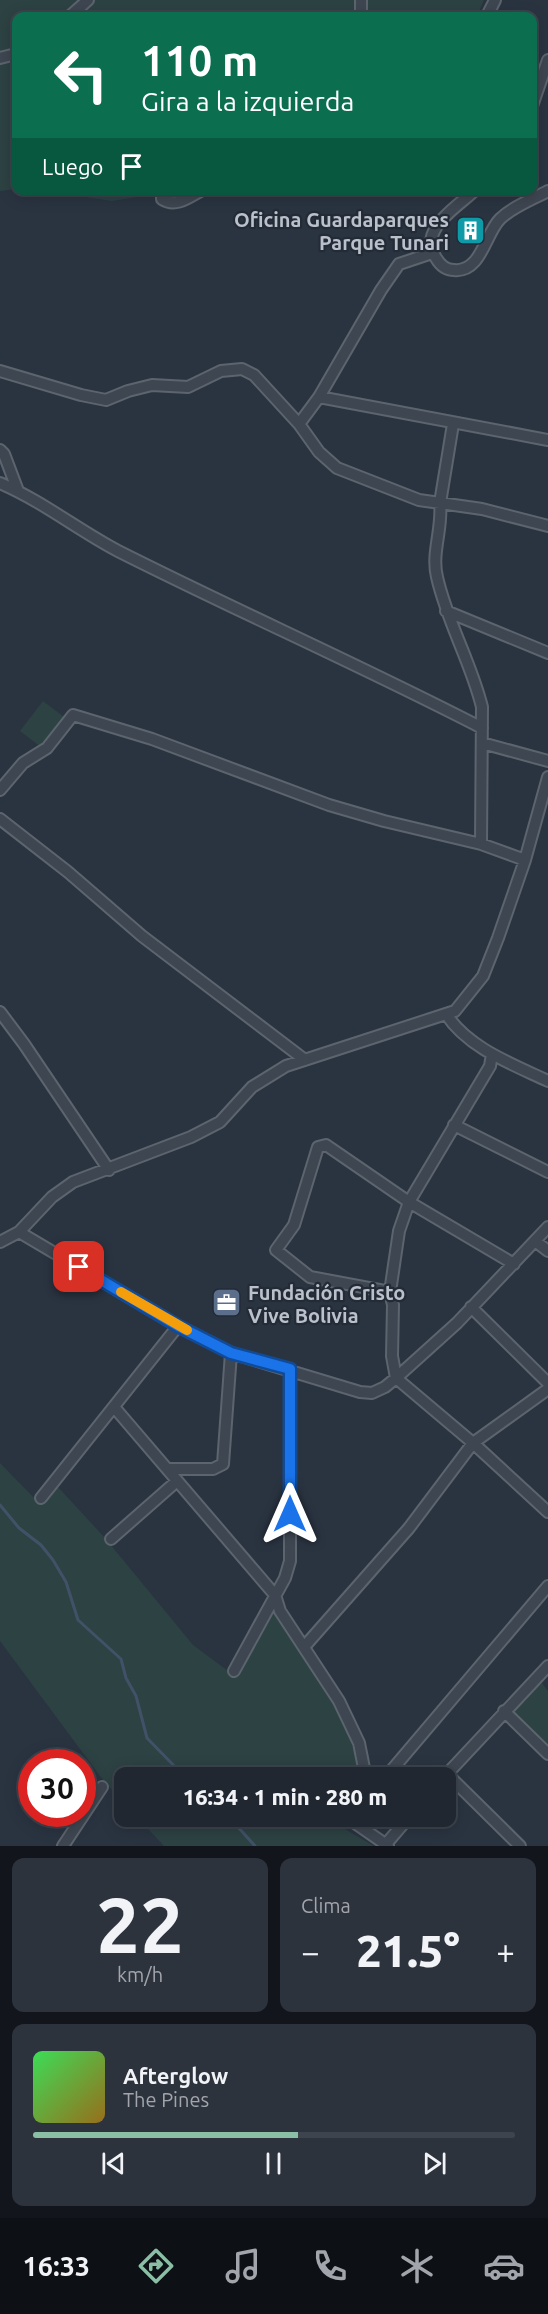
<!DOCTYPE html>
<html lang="es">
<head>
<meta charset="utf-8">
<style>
  body { margin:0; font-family:Ubuntu,sans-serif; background:#2d333d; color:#f1f3f6; height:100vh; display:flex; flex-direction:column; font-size:22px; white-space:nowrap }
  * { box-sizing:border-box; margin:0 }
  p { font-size:20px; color:#a2a5ab }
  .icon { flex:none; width:33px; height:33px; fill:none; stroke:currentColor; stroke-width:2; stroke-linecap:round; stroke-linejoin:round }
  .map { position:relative; height:1846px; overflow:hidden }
  .drawer { display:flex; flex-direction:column; gap:12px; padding:12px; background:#12151b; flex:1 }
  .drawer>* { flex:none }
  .guide { position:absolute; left:12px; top:12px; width:525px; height:183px; border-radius:12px; box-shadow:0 3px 15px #0003,0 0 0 2px #3d444d; background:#0b6e4f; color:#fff; overflow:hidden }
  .speed { position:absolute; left:18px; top:1749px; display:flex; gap:12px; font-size:30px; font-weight:700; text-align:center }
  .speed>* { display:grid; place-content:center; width:78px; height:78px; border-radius:50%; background:#202731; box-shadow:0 3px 15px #0003,0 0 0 2px #3d444d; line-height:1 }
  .speed .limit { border:9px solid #d22; background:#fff; color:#111 }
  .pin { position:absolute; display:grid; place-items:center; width:51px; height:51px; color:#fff; margin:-26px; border-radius:12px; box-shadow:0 3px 9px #0006 }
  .me { position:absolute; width:66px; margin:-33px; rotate:0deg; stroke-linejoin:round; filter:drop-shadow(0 0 4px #0008) }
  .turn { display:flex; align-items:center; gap:21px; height:126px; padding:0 30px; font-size:27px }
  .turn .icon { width:78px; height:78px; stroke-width:2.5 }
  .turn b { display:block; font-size:42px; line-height:51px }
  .then { display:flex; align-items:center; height:57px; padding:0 30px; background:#0003; gap:12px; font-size:22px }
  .big { font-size:45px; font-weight:800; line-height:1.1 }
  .drawer .tile { flex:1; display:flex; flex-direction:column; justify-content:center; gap:9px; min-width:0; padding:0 21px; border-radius:12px; background:#2d333d }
  .drawer .dial { align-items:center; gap:0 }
  .dial b { font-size:78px; line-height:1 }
  .song { display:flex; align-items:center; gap:18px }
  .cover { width:72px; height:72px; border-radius:9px; background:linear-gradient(135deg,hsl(130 70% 55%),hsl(40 70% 35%)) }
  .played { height:6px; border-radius:3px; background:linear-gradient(90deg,#8abfa5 55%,#3d444d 55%) }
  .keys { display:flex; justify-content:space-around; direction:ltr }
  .heat { display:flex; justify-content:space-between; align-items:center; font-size:33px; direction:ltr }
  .drawer .tiles { flex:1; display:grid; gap:12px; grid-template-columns:1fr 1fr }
  .tile:last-child { grid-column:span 2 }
  .trip { position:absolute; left:114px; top:1767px; width:342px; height:60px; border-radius:12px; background:#202731; box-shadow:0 3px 15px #0003,0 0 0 2px #3d444d; font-weight:800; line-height:60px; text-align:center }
  .dock { display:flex; height:96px; justify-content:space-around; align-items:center; background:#0d1014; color:#a2a5ab }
  .dock .icon { width:42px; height:42px }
  .dock .selected { color:#8abfa5 }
  .dock b { font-size:27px; color:#f1f3f6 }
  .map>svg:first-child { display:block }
</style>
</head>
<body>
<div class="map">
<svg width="548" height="1846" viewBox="0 0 548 1846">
  <rect width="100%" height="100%" fill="#2a3441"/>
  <path fill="#2d4243" d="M0 0H484L477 16H16V189L0 191Z
    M45 191H175L112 201Z
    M43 701 64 717 41 747 20 731Z
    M0 1463 40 1504 57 1486 105 1538 193 1645 236 1677 273 1606C302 1650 357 1724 358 1777L124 1778V1803L103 1780 0 1641Z
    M541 1682 548 1691V1748L512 1712Z
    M137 1817H347L343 1828 374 1846H164Z"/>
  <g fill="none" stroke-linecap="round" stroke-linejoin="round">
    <path stroke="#415268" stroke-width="3" d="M0 1505 19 1528 41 1545 53 1560 66 1582 78 1620 121 1659 126 1678 136 1696 147 1738 182 1774 191 1778
      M228 1816 255 1846"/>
    <defs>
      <path id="minor" d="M361 0V16
        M70 16 88 0
        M487 16 495 0
        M0 58 16 54
        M532 106 548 60
        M162 190V199C176 208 189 197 202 190
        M475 190C458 207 417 229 436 258 440 265 446 270 454 270 481 273 485 234 500 219 512 207 533 199 548 191
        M0 371 81 395 106 400 128 391 152 385 188 387 221 371 242 369 254 375 299 424 319 452 337 468 419 500 482 509 548 526
        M319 397 548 440
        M299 424 319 397 381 290 399 264 432 253
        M453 424 440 503C443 528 431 553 437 577 447 622 471 662 482 707L481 844
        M0 450 4 454 18 491
        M0 483C42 501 78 530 118 551 239 612 362 666 482 728
        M446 611 548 653
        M482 743 548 761
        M0 790 23 763 47 748 73 715 152 739 329 805 384 821 481 844 525 860
        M0 819 68 872 142 936 305 1060
        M0 1012 24 1044 109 1170
        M446 1014C468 1048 512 1064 548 1081
        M492 1054 490 1066 409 1202 399 1231 390 1292 393 1305 392 1356 396 1378 473 1443 548 1512
        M454 1125 548 1172
        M19 1232 178 1326 231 1353 360 1392 372 1393 385 1387 396 1378 457 1323 548 1227
        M535 1241 548 1251
        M0 1242 19 1232 52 1197 73 1182 191 1137 220 1122 252 1087 286 1066 455 1011 483 976 498 938 525 860 548 777
        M390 1292 310 1277 276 1250 294 1225 318 1147 326 1145 409 1202 514 1264
        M471 1307 548 1383
        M114 1407 275 1595 280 1611 339 1701 359 1743 366 1778
        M167 1469H213L223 1464 231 1353
        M41 1498 178 1326
        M111 1539 177 1481
        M304 1647 409 1528 473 1443 548 1389
        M234 1671 285 1578 290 1561V1369
        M504 1711 548 1754
        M385 1778 548 1586
        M355 1816 352 1821 388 1846
        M386 1844 410 1816
        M63 1846 102 1787
        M520 1846 447 1774 548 1666"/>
    </defs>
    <use href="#minor" stroke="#5c646e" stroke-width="14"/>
    <use href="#minor" stroke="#3e4651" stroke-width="10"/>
  </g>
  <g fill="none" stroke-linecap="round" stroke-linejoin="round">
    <defs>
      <path id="route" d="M79 1267 178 1326 231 1353 290 1369V1514"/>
    </defs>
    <use href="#route" stroke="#114b97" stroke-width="15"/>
    <use href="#route" stroke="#1a73e8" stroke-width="10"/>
    <path stroke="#f59e0b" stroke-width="10" d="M121 1292 187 1330"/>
  </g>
  <defs>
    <symbol id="building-square" viewBox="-11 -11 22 22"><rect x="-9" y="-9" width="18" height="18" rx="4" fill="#0f9aa8" stroke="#232b37"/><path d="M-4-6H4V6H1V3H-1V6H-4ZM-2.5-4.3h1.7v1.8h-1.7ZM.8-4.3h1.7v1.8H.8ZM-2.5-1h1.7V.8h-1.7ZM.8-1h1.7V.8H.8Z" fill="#fff"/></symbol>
    <symbol id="office-square" viewBox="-11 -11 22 22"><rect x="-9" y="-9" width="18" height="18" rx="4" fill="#5c6f8a" stroke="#232b37"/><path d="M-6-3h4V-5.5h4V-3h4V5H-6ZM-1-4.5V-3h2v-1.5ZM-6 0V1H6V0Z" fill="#fff"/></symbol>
  </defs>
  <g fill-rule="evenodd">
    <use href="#building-square" x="454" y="214" width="33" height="33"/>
    <use href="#office-square" x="210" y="1286" width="33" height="33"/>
  </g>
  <g text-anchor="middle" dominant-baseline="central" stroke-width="4.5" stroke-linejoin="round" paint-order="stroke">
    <g font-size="20" font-weight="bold" fill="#bbc1cb" stroke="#232b37" text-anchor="end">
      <text x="449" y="219">Oficina Guardaparques<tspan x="449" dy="23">Parque Tunari</tspan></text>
      <text x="248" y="1292" text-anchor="start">Fundación Cristo<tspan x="248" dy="23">Vive Bolivia</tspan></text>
    </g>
  </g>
</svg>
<div class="speed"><div class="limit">30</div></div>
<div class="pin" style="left:79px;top:1267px;background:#d93025"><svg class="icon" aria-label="arrive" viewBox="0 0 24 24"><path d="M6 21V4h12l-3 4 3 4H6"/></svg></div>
<svg class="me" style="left:290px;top:1514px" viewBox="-20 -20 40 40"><path d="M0-17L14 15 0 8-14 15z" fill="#1a73e8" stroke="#fff" stroke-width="4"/></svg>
<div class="trip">16:34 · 1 min · 280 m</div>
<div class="guide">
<div class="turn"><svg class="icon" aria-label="left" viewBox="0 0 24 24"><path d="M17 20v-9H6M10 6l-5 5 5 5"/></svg><div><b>110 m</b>Gira a la izquierda</div></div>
<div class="then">Luego<svg class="icon" aria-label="arrive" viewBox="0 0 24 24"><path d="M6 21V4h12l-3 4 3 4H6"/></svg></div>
</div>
</div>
<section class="drawer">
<div class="tiles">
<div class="tile dial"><b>22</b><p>km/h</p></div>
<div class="tile"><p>Clima</p>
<div class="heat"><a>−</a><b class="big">21.5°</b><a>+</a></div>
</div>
<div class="tile">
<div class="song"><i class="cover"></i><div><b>Afterglow</b><p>The Pines</p></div></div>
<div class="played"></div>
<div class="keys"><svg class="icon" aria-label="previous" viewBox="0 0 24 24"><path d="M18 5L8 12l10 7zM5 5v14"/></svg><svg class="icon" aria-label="pause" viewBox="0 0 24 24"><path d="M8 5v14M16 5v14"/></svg><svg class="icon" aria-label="next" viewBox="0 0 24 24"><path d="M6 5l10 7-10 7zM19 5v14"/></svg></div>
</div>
</div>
</section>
<nav class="dock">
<b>16:33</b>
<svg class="icon selected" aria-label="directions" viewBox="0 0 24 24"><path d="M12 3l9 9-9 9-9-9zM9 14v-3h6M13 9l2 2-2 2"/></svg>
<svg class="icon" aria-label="music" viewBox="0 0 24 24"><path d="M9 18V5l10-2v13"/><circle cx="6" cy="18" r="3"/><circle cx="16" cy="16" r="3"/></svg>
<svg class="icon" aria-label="phone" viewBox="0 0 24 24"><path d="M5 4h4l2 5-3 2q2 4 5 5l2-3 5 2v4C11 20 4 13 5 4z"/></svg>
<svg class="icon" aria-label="climate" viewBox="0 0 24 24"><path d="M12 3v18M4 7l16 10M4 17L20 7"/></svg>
<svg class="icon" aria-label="car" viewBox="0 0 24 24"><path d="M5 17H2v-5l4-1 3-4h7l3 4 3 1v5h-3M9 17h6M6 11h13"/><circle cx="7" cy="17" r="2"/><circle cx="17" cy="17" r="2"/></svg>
</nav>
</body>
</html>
